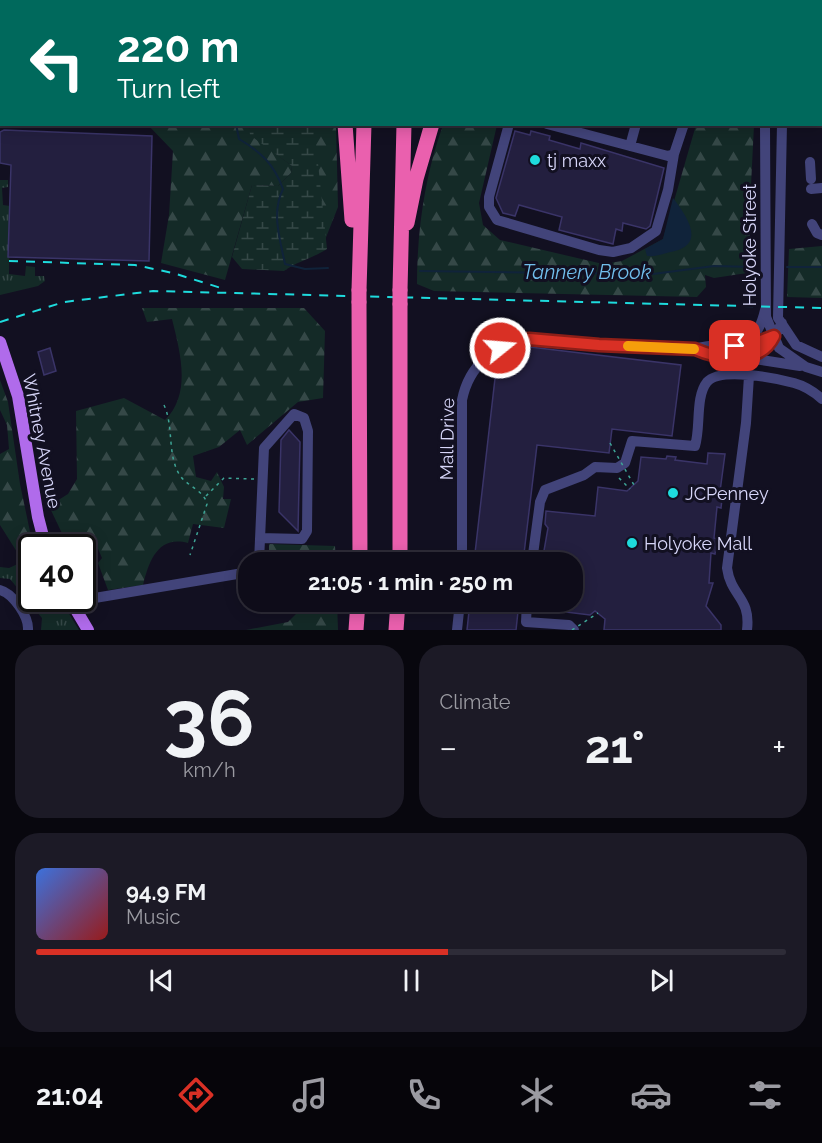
<!DOCTYPE html>
<html lang="en">
<head>
<meta charset="utf-8">
<style>
  body { margin:0; font-family:Raleway,sans-serif; background:#1c1a26; color:#f1f3f6; height:100vh; display:flex; flex-direction:column; font-size:22px; white-space:nowrap }
  * { box-sizing:border-box; margin:0 }
  p { font-size:20px; color:#9b9ba2 }
  .icon { flex:none; width:33px; height:33px; fill:none; stroke:currentColor; stroke-width:2; stroke-linecap:round; stroke-linejoin:round }
  .map { position:relative; height:630px; overflow:hidden }
  .sheet { display:flex; flex-direction:column; gap:15px; padding:15px; background:#08070e; flex:1 }
  .sheet>* { flex:none }
  .banner { position:absolute; left:0px; top:0px; width:822px; height:126px; box-shadow:0 3px 15px #0003,0 0 0 2px #2e2c38; background:#00695c; color:#fff; overflow:hidden }
  .speed { position:absolute; left:18px; top:534px; display:flex; gap:12px; font-size:30px; font-weight:700; text-align:center }
  .speed>* { display:grid; place-content:center; width:78px; height:78px; border-radius:50%; background:#0e0c19; box-shadow:0 3px 15px #0003,0 0 0 2px #2e2c38; line-height:1 }
  .speed .limit { border:3px solid #111; border-radius:9px; background:#fff; color:#111 }
  .pin { position:absolute; display:grid; place-items:center; width:51px; height:51px; color:#fff; margin:-26px; border-radius:12px; box-shadow:0 3px 9px #0006 }
  .me { position:absolute; width:66px; margin:-33px; rotate:73deg; stroke-linejoin:round; filter:drop-shadow(0 0 4px #0008) }
  .turn { display:flex; align-items:center; gap:21px; height:126px; padding:0 18px; font-size:27px }
  .turn .icon { width:78px; height:78px; stroke-width:2.5 }
  .turn b { display:block; font-size:42px; line-height:51px }
  .big { font-size:45px; font-weight:700; line-height:1.1 }
  .sheet .card { flex:1; display:flex; flex-direction:column; justify-content:center; gap:9px; min-width:0; padding:0 21px; border-radius:24px; background:#1c1a26 }
  .sheet .dial { align-items:center; gap:0 }
  .dial b { font-size:78px; line-height:1 }
  .song { display:flex; align-items:center; gap:18px }
  .cover { width:72px; height:72px; border-radius:9px; background:linear-gradient(135deg,hsl(220 70% 55%),hsl(0 70% 35%)) }
  .played { height:6px; border-radius:3px; background:linear-gradient(90deg,#d93025 55%,#2e2c38 55%) }
  .keys { display:flex; justify-content:space-around; direction:ltr }
  .heat { display:flex; justify-content:space-between; align-items:center; font-size:33px; direction:ltr }
  .sheet .tiles { flex:1; display:grid; gap:15px; grid-template-columns:1fr 1fr }
  .card:last-child { grid-column:span 2 }
  .trip { position:absolute; left:238px; top:552px; width:345px; height:60px; border-radius:24px; background:#0e0c19; box-shadow:0 3px 15px #0003,0 0 0 2px #2e2c38; font-weight:700; line-height:60px; text-align:center }
  .menu { display:flex; height:96px; justify-content:space-around; align-items:center; background:#06050a; color:#9b9ba2 }
  .menu .icon { width:42px; height:42px }
  .menu .selected { color:#d93025 }
  .menu b { font-size:27px; color:#f1f3f6 }
  .map>svg:first-child { display:block }
</style>
</head>
<body>
<div class="map">
<svg width="822" height="630" viewBox="0 0 822 630">
  <defs>
    <pattern id="grass-tufts" width="24" height="20" patternUnits="userSpaceOnUse" patternTransform="scale(1.5)"><rect width="24" height="20" fill="#142a27"/><path d="M3 7l-1-3M5 7V3M7 7l1-3M15 17l-1-3M17 17v-4M19 17l1-3" fill="none" stroke="#354847"/></pattern>
    <pattern id="forest-firs" width="22" height="20" patternUnits="userSpaceOnUse" patternTransform="scale(1.5)"><rect width="22" height="20" fill="#142a27"/><path d="M5 1l3.5 6h-7zM16 11l3.5 6h-7z" fill="#354847"/></pattern>
    <pattern id="wetland-marsh" width="20" height="14" patternUnits="userSpaceOnUse" patternTransform="scale(1.5)"><rect width="20" height="14" fill="#142a27"/><path d="M1 5h8M5 5V1M11 12h8M15 12V8" fill="none" stroke="#354847"/></pattern>
  </defs>
  <rect width="100%" height="100%" fill="#121021"/>
  <path fill="url(#grass-tufts)" d="M0 180H8V187L2 188 3 205 10 206 9 274 25 276 26 266 35 267V276H44L45 281 38 286 0 295Z
    M31 558 32 598 60 599 79 630H41L42 618 10 579 0 578V567L9 568Z"/>
  <path fill="url(#forest-firs)" d="M148 125H249L251 135 292 166 291 173 278 186 252 185 225 280 161 263 169 215 173 151Z
    M313 125H336L338 207 325 240Z
    M443 125H497L479 203 483 225 500 240 603 264 622 261 663 239 696 125H754L749 226 751 250 747 273 714 278 705 275 706 287 697 297 434 291 417 284C417 230 425 175 443 125Z
    M822 246V298L787 297 789 249Z
    M142 308H304L325 331 323 398 298 402 247 445 240 430 219 447 193 456 196 477 211 481 217 472 224 487 223 499H231L224 528 193 524 188 543C158 535 149 561 143 585L108 590 98 563 102 558 93 537 68 546 49 506 68 494 77 479 76 411 124 398 165 420C192 393 180 352 172 319L147 322Z
    M0 380 8 402 20 484 33 546 17 552 0 525V454L9 449 7 425 0 410Z
    M269 544 335 546 336 562H269Z
    M295 602H337L338 630H246L288 622 296 614Z"/>
  <path fill="url(#wetland-marsh)" d="M249 125H314L327 249C313 258 298 261 284 271L242 269 232 257 252 185 278 186 291 173 292 166 250 135Z"/>
  <path fill="#10233a" d="M673 198C686 215 706 243 675 251 665 253 657 257 647 256L645 249 663 239Z"/>
  <g fill="none" stroke-linecap="round" stroke-linejoin="round">
    <path stroke="#10233a" stroke-width="2" d="M233 0V2
      M236 124 239 139C261 152 274 164 283 189 271 213 280 239 285 264L305 269 328 268
      M787 267H822
      M420 271 653 274 714 266 753 267"/>
  </g>
  <path fill="#231f3f" stroke="#3a3468" stroke-width="1.5" d="M4 130 152 136 149 261 8 257 11 165 0 163V132Z
    M515 131 530 135 531 131 550 136 549 140 580 149 581 143 664 168 650 226 646 229 623 223 622 231 616 229 613 244 559 230 562 217 519 205 515 216 503 213 496 198Z
    M530 347 681 365 672 436 612 429 609 453 537 445 523 562H474L497 361 517 350Z
    M50 348 56 371 44 375 38 352Z
    M289 430 300 442 298 531 279 512 281 440Z
    M708 453 725 454 719 499H722L721 508 717 507 714 538 717 539 715 554 711 553 709 583H713L706 606 721 625V630H604L605 619 595 611 590 615 534 608 535 602H573V562H542L548 528 545 524 546 511 595 516 598 487 627 491 638 481 641 457 666 459 667 456 676 457 675 460 707 464Z
    M470 602H519L516 630H467Z"/>
  <g fill="none" stroke-linecap="round" stroke-linejoin="round">
    <path stroke="#3ea596" stroke-width="1.5" stroke-dasharray="3 4.5" stroke-linecap="butt" d="M164 405C174 427 167 453 179 474 186 486 204 490 207 504L190 555
      M619 478 630 489
      M206 496 224 478 254 479"/>
    <path stroke="#42447a" stroke-width="10" d="M120 0H131
      M688 0 694 2
      M37 2V0
      M546 2V0
      M666 2 667 0
      M722 2 723 0
      M767 2V0
      M785 2V0
      M815 2V0
      M0 27H2
      M820 62 822 63
      M820 78 822 77
      M0 93H2
      M820 103H822
      M509 124 489 197V207L497 220 599 250 613 252 631 248 656 231 668 190 674 154
      M547 124 668 156 674 154 684 124
      M765 124 766 317 779 348 806 367 822 372
      M782 124 778 318 796 345 822 357
      M630 146 636 124
      M810 162 811 179
      M811 189 822 188
      M812 224 817 233 822 235
      M695 349C729 338 754 358 765 310
      M748 358 800 366
      M259 562 264 448 294 414 304 418 308 431 307 531 302 539 260 538
      M462 562V400C469 365 494 345 529 339L695 349C714 357 749 364 767 347 773 342 777 331 782 323
      M532 562 540 502 545 490 584 475 595 467 617 468 625 463 632 441 695 446C701 427 695 397 707 382 720 367 776 378 794 383 805 386 813 391 822 399
      M0 590C13 593 29 617 28 630
      M71 602 249 572
      M527 602 526 622 569 625 574 630
      M457 630 460 602
      M747 630C751 597 731 597 727 568L746 423 749 376"/>
    <path stroke="#b06beb" stroke-width="12" d="M0 342 18 396 38 517 46 548
      M69 598 88 630"/>
    <path stroke="#ea60ae" stroke-width="15" d="M324 0 325 2
      M373 2V0
      M413 2V0
      M487 2 488 0
      M345 124 352 220
      M407 223 416 179 432 124
      M359 290 364 124
      M400 290 404 124
      M359 302 360 562
      M400 304V562
      M356 630 358 602
      M396 630 398 602"/>
    <path stroke="#1edbdd" stroke-width="2" stroke-dasharray="9 8" stroke-linecap="butt" d="M9 261 135 265 173 273 221 288
      M0 322 64 302 153 291 822 308"/>
    <path stroke="#3ea596" stroke-width="1.5" stroke-dasharray="3 4.5" stroke-linecap="butt" d="M610 443 634 485
      M527 555 540 556
      M526 558 540 560
      M572 630 598 613"/>
    <path stroke="#ea60ae" stroke-width="15" d="M359 290V302
      M400 304V290"/>
  </g>
  <g fill="none" stroke-linecap="round" stroke-linejoin="round">
    <defs>
      <path id="route" d="M500 348 529 339 599 345 695 349C720 360 760 365 774 336L748 346H735"/>
    </defs>
    <use href="#route" stroke="#8d1f18" stroke-width="15"/>
    <use href="#route" stroke="#d93025" stroke-width="10"/>
    <path stroke="#f59e0b" stroke-width="10" d="M628 346 694 349"/>
  </g>
  <g fill="#1edbdd" stroke="#121021" stroke-width="2">
    <circle cx="535" cy="160" r="6"/>
    <circle cx="673" cy="493" r="6"/>
    <circle cx="632" cy="543" r="6"/>
  </g>
  <g text-anchor="middle" dominant-baseline="central" stroke-width="6" stroke-linejoin="round" paint-order="stroke">
    <g font-size="18" fill="#d7d6f9" stroke="#121021" text-anchor="start">
      <text x="547" y="160">tj maxx</text>
      <text x="685" y="493">JCPenney</text>
      <text x="644" y="543">Holyoke Mall</text>
    </g>
    <g font-size="18" fill="#d7d6f9" stroke="#121021">
      <text transform="translate(749 245) rotate(-90)">Holyoke Street</text>
      <text transform="translate(447 439) rotate(-89)">Mall Drive</text>
      <text transform="translate(42 441) rotate(79)">Whitney Avenue</text>
    </g>
    <g font-size="20" font-style="italic" fill="#71beec" stroke="#121021">
      <text x="587" y="272">Tannery Brook</text>
    </g>
  </g>
</svg>
<div class="speed"><div class="limit">40</div></div>
<div class="pin" style="left:735px;top:346px;background:#d93025"><svg class="icon" aria-label="arrive" viewBox="0 0 24 24"><path d="M6 21V4h12l-3 4 3 4H6"/></svg></div>
<svg class="me" style="left:500px;top:348px" viewBox="-20 -20 40 40"><circle r="17" fill="#d93025" stroke="#fff" stroke-width="3"/><path d="M0-11L8 9 0 5-8 9z" fill="#fff"/></svg>
<div class="trip">21:05 · 1 min · 250 m</div>
<div class="banner">
<div class="turn"><svg class="icon" aria-label="left" viewBox="0 0 24 24"><path d="M17 20v-9H6M10 6l-5 5 5 5"/></svg><div><b>220 m</b>Turn left</div></div>
</div>
</div>
<section class="sheet">
<div class="tiles">
<div class="card dial"><b>36</b><p>km/h</p></div>
<div class="card"><p>Climate</p>
<div class="heat"><a>−</a><b class="big">21°</b><a>+</a></div>
</div>
<div class="card">
<div class="song"><i class="cover"></i><div><b>94.9 FM</b><p>Music</p></div></div>
<div class="played"></div>
<div class="keys"><svg class="icon" aria-label="previous" viewBox="0 0 24 24"><path d="M18 5L8 12l10 7zM5 5v14"/></svg><svg class="icon" aria-label="pause" viewBox="0 0 24 24"><path d="M8 5v14M16 5v14"/></svg><svg class="icon" aria-label="next" viewBox="0 0 24 24"><path d="M6 5l10 7-10 7zM19 5v14"/></svg></div>
</div>
</div>
</section>
<nav class="menu">
<b>21:04</b>
<svg class="icon selected" aria-label="directions" viewBox="0 0 24 24"><path d="M12 3l9 9-9 9-9-9zM9 14v-3h6M13 9l2 2-2 2"/></svg>
<svg class="icon" aria-label="music" viewBox="0 0 24 24"><path d="M9 18V5l10-2v13"/><circle cx="6" cy="18" r="3"/><circle cx="16" cy="16" r="3"/></svg>
<svg class="icon" aria-label="phone" viewBox="0 0 24 24"><path d="M5 4h4l2 5-3 2q2 4 5 5l2-3 5 2v4C11 20 4 13 5 4z"/></svg>
<svg class="icon" aria-label="climate" viewBox="0 0 24 24"><path d="M12 3v18M4 7l16 10M4 17L20 7"/></svg>
<svg class="icon" aria-label="car" viewBox="0 0 24 24"><path d="M5 17H2v-5l4-1 3-4h7l3 4 3 1v5h-3M9 17h6M6 11h13"/><circle cx="7" cy="17" r="2"/><circle cx="17" cy="17" r="2"/></svg>
<svg class="icon" aria-label="filters" viewBox="0 0 24 24"><path d="M4 7h16M4 17h16"/><circle cx="9" cy="7" r="2"/><circle cx="15" cy="17" r="2"/></svg>
</nav>
</body>
</html>
